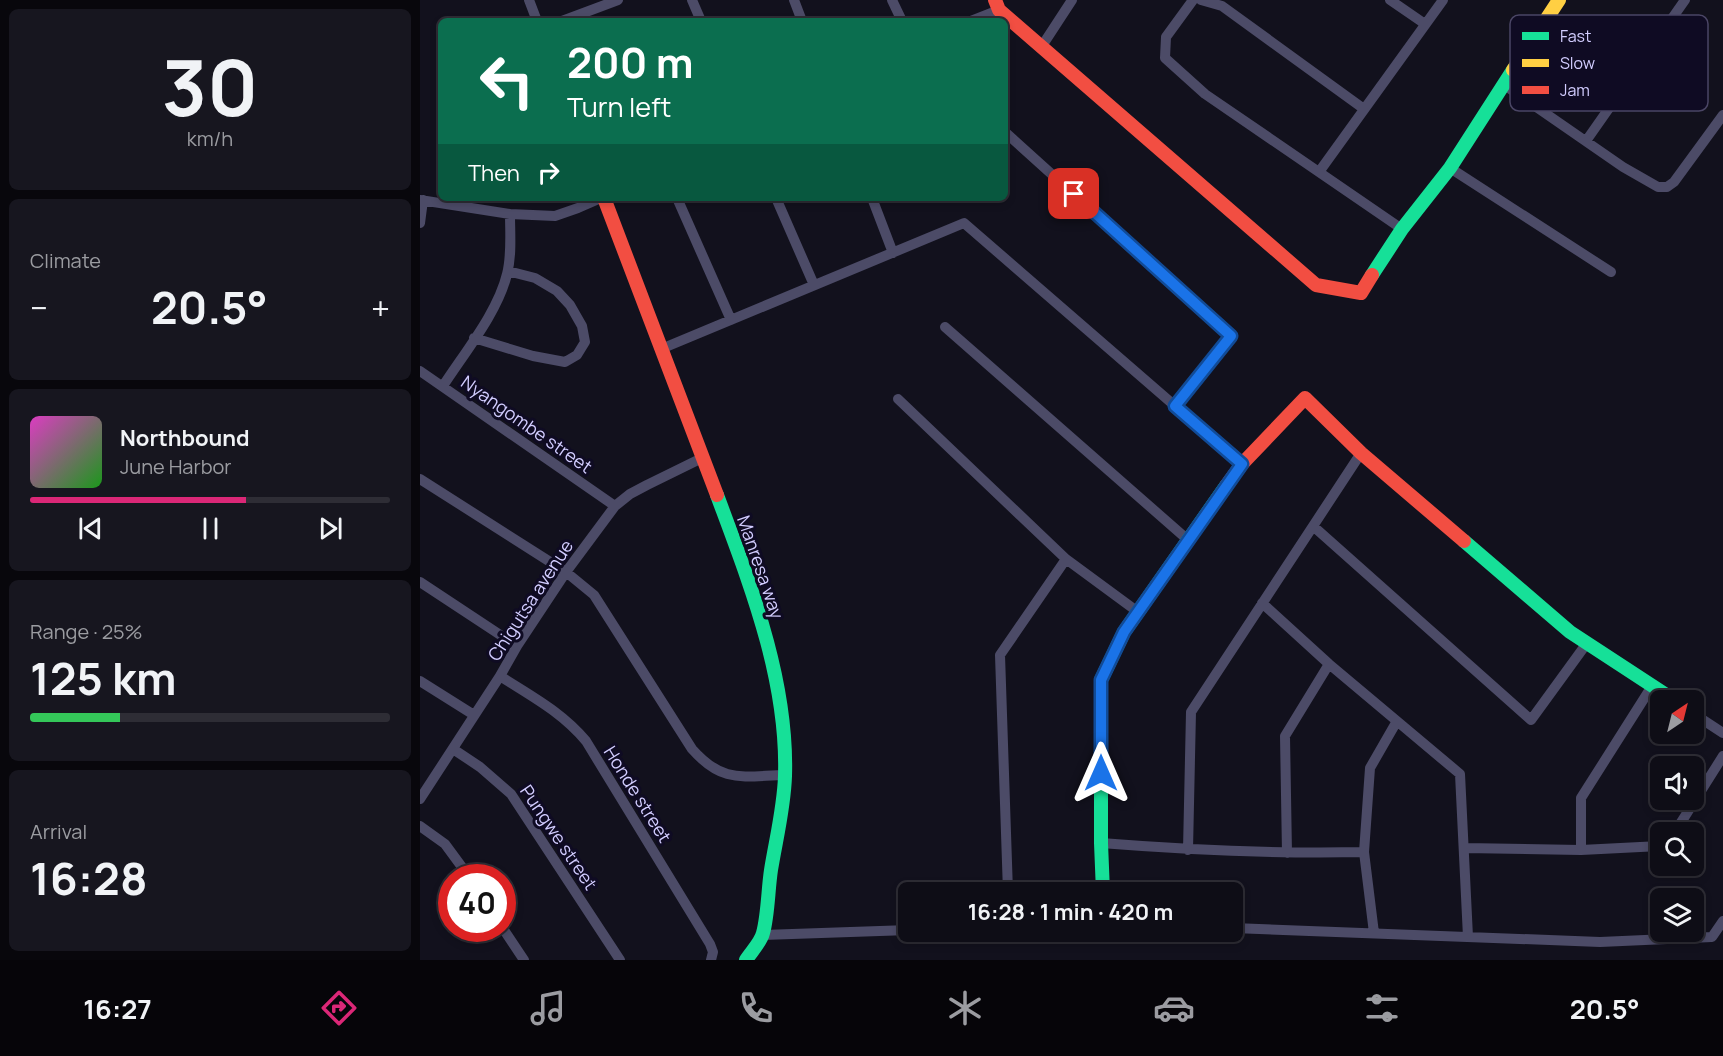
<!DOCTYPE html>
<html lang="en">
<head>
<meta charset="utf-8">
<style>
  body { margin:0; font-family:Manrope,sans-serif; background:#17161f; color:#f1f3f6; height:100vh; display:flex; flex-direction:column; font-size:22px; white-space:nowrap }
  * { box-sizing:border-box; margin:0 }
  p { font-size:20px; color:#9b9ca1 }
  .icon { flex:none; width:33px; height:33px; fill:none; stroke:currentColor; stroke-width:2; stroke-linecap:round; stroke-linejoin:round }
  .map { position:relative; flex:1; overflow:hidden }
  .details { display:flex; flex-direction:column; gap:9px; padding:9px; background:#08070c; width:420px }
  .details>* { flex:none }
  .top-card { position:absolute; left:18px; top:18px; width:570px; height:183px; border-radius:9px; box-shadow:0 3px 9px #0003,0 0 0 2px #2e2d35; background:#0b6e4f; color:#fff; overflow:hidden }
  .needle { width:39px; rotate:35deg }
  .tools { position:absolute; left:1230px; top:690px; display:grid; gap:12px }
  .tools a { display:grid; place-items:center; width:54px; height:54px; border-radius:9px; background:#0e0d16; box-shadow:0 3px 9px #0003,0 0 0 2px #2e2d35; font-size:30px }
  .speed { position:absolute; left:18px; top:864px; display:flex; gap:12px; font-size:30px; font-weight:700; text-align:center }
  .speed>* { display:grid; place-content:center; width:78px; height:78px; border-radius:50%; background:#0e0d16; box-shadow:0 3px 9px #0003,0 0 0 2px #2e2d35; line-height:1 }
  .speed .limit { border:9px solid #d22; background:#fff; color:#111 }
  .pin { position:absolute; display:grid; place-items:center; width:51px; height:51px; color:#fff; margin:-26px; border-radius:12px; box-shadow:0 3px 9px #0006 }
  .me { position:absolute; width:66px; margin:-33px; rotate:0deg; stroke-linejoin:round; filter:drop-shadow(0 0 4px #0008) }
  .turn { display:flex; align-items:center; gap:21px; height:126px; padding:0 30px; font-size:27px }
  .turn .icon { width:78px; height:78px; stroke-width:2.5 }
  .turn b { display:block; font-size:42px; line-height:51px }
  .then { display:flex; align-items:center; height:57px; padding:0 30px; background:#0003; gap:12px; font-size:22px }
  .big { font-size:45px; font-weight:700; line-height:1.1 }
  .details .widget { flex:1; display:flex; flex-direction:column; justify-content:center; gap:9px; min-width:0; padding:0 21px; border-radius:9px; background:#17161f }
  .details .dial { align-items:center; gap:0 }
  .dial b { font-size:78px; line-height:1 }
  .song { display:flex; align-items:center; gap:18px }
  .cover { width:72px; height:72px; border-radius:9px; background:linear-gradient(135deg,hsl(310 70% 55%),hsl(120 70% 35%)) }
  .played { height:6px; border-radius:3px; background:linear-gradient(90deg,#db2777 60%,#2e2d35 60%) }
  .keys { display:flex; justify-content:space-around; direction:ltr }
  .heat { display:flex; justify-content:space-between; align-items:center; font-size:33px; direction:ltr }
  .charge { height:9px; border-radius:4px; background:linear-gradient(90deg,#34c759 25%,#2e2d35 0) }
  .trip { position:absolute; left:478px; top:882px; width:345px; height:60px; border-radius:9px; background:#0e0d16; box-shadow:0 3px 9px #0003,0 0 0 2px #2e2d35; font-weight:700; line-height:60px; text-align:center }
  .dock { display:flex; height:96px; justify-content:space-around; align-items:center; background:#060509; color:#9b9ca1 }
  .dock .icon { width:42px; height:42px }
  .dock .active { color:#db2777 }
  .dock b { font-size:27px; color:#f1f3f6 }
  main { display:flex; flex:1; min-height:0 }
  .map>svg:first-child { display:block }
</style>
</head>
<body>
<main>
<section class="details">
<div class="widget dial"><b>30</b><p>km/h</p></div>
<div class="widget"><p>Climate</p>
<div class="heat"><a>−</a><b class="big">20.5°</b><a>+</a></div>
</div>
<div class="widget">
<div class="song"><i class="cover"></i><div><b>Northbound</b><p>June Harbor</p></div></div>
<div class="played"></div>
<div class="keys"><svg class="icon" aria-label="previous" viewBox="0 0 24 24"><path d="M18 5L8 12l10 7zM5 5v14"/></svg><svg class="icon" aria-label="pause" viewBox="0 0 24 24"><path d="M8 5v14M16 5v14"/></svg><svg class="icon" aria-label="next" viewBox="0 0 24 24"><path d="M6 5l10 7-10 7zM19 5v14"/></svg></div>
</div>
<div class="widget"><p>Range · 25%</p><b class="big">125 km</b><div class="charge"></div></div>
<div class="widget"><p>Arrival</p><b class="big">16:28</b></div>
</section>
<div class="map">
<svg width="1303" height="960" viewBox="0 0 1303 960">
  <rect width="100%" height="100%" fill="#12111d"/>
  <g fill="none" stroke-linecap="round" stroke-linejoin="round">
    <path stroke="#4c4b67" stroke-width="10" d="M109 0 117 21
      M272 0 281 21
      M374 0 382 21
      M472 0 482 21
      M773 0 746 37 745 58 785 94 982 229
      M781 0 802 6 944 109
      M970 0 1005 24
      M142 21 198 0
      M551 21 579 10
      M622 46 652 0
      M1083 84 1203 167 1238 187H1247L1254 182 1303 115
      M585 132 811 336 755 406
      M1166 141 1265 0
      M1030 168 1191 272
      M899 172 1023 0
      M257 198 311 320
      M356 198 394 285
      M452 198 473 253
      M0 200 90 214 135 216 158 208 181 198
      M0 223 3 200
      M525 327 768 540
      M54 338 113 356 145 362 157 355 165 342 162 326 150 305 137 291 115 278 88 271
      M241 349 544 223 822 464
      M0 371 195 506
      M23 386C45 352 78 312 87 274 92 255 90 233 90 214
      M478 399 646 559 718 612
      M0 479 146 572 174 595 272 749C303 784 322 776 365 775
      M893 526 1111 720 1167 643
      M0 582 97 646
      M842 603 909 664 1040 774 1048 937
      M80 676C111 696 142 712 166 741L290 944 293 952 291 960
      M0 681 54 715
      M1274 714 1303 733
      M33 749 60 767 91 794 200 960
      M0 799 80 676 97 646 146 572 195 506 210 494 227 485 284 457
      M0 826 25 844 50 878
      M1255 832 1303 756
      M681 843C769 850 855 854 944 852
      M1044 848 1161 850 1240 846
      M768 850 771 712 941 453
      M1161 850V798L1232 686
      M867 853 865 736 909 664
      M588 892 580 655 646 559
      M82 927 104 960
      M813 928 1180 942 1292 937 1303 921
      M954 933 944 852 950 768 977 721
      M343 935 489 930"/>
    <path stroke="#16e098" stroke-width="14" d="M952 275 982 229 1030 168 1093 70
      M297 495C330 584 368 679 365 776 364 808 356 839 351 870 348 890 348 915 343 933 341 942 331 952 326 960
      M1044 541 1150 632 1254 700
      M683 892 681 843V680L704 632 806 486"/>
    <path stroke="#ffcf43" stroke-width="14" d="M1093 70 1139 0"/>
    <path stroke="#f24e42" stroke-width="14" d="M575 0 579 10 896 285 941 293 952 275
      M184 198 297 495
      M806 486 822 464 885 398 941 453 1044 541"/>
  </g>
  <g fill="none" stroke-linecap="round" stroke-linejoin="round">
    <defs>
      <path id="route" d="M654 194 811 336 755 406 822 464 704 632 681 680V773"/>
    </defs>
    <use href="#route" stroke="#114b97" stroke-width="15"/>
    <use href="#route" stroke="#1a73e8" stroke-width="10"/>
  </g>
  <g text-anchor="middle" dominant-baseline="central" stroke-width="6" stroke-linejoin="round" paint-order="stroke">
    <g font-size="18" fill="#d2cdff" stroke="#0f0b23">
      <text transform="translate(107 424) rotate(35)">Nyangombe street</text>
      <text transform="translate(341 567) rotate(71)">Manresa way</text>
      <text transform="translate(110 600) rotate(-57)">Chigutsa avenue</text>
      <text transform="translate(218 794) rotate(58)">Honde street</text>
      <text transform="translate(139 837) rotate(56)">Pungwe street</text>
    </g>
  </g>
  <rect x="1090" y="15" width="198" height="96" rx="9" fill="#0f0b23" stroke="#4a4565" stroke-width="1.5"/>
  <rect x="1102" y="32" width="27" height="8" fill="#16e098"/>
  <rect x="1102" y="59" width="27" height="8" fill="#ffcf43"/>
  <rect x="1102" y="86" width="27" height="8" fill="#f24e42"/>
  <g font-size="16" fill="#d2cdff">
    <text x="1140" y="42">Fast</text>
    <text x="1140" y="69">Slow</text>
    <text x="1140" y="96">Jam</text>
  </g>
</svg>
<div class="tools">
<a><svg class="needle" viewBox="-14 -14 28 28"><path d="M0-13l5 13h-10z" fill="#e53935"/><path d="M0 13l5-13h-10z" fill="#9b9ca1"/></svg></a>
<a><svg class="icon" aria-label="sound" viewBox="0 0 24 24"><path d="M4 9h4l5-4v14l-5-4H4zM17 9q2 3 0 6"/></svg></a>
<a><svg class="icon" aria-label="search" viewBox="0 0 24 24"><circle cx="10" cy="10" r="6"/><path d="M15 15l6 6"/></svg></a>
<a><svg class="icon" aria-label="layers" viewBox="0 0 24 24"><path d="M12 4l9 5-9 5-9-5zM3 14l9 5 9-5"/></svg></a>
</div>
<div class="speed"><div class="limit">40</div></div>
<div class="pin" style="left:654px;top:194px;background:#d93025"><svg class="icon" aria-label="arrive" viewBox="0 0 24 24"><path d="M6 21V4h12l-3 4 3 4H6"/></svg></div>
<svg class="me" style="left:681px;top:773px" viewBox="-20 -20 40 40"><path d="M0-17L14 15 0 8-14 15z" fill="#1a73e8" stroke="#fff" stroke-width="4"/></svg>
<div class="trip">16:28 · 1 min · 420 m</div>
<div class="top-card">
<div class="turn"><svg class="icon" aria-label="left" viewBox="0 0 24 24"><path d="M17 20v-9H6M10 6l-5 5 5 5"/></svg><div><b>200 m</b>Turn left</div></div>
<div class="then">Then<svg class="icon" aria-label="right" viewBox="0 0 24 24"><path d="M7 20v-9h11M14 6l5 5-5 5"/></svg></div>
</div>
</div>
</main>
<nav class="dock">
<b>16:27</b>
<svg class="icon active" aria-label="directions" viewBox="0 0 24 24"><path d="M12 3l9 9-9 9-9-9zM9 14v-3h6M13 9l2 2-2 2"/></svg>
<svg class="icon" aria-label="music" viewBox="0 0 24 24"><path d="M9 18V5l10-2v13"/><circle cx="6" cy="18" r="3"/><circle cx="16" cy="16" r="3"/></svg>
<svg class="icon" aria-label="phone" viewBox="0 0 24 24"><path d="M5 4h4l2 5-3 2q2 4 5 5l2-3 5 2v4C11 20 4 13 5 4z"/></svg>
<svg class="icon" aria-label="climate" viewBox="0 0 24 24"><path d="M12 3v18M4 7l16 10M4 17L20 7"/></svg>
<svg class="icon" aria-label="car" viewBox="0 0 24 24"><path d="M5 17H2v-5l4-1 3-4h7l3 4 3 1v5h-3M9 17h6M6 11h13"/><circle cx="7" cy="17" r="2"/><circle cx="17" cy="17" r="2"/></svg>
<svg class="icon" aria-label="filters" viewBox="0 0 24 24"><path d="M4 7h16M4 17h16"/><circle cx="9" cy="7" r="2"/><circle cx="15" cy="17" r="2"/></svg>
<b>20.5°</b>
</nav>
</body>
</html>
